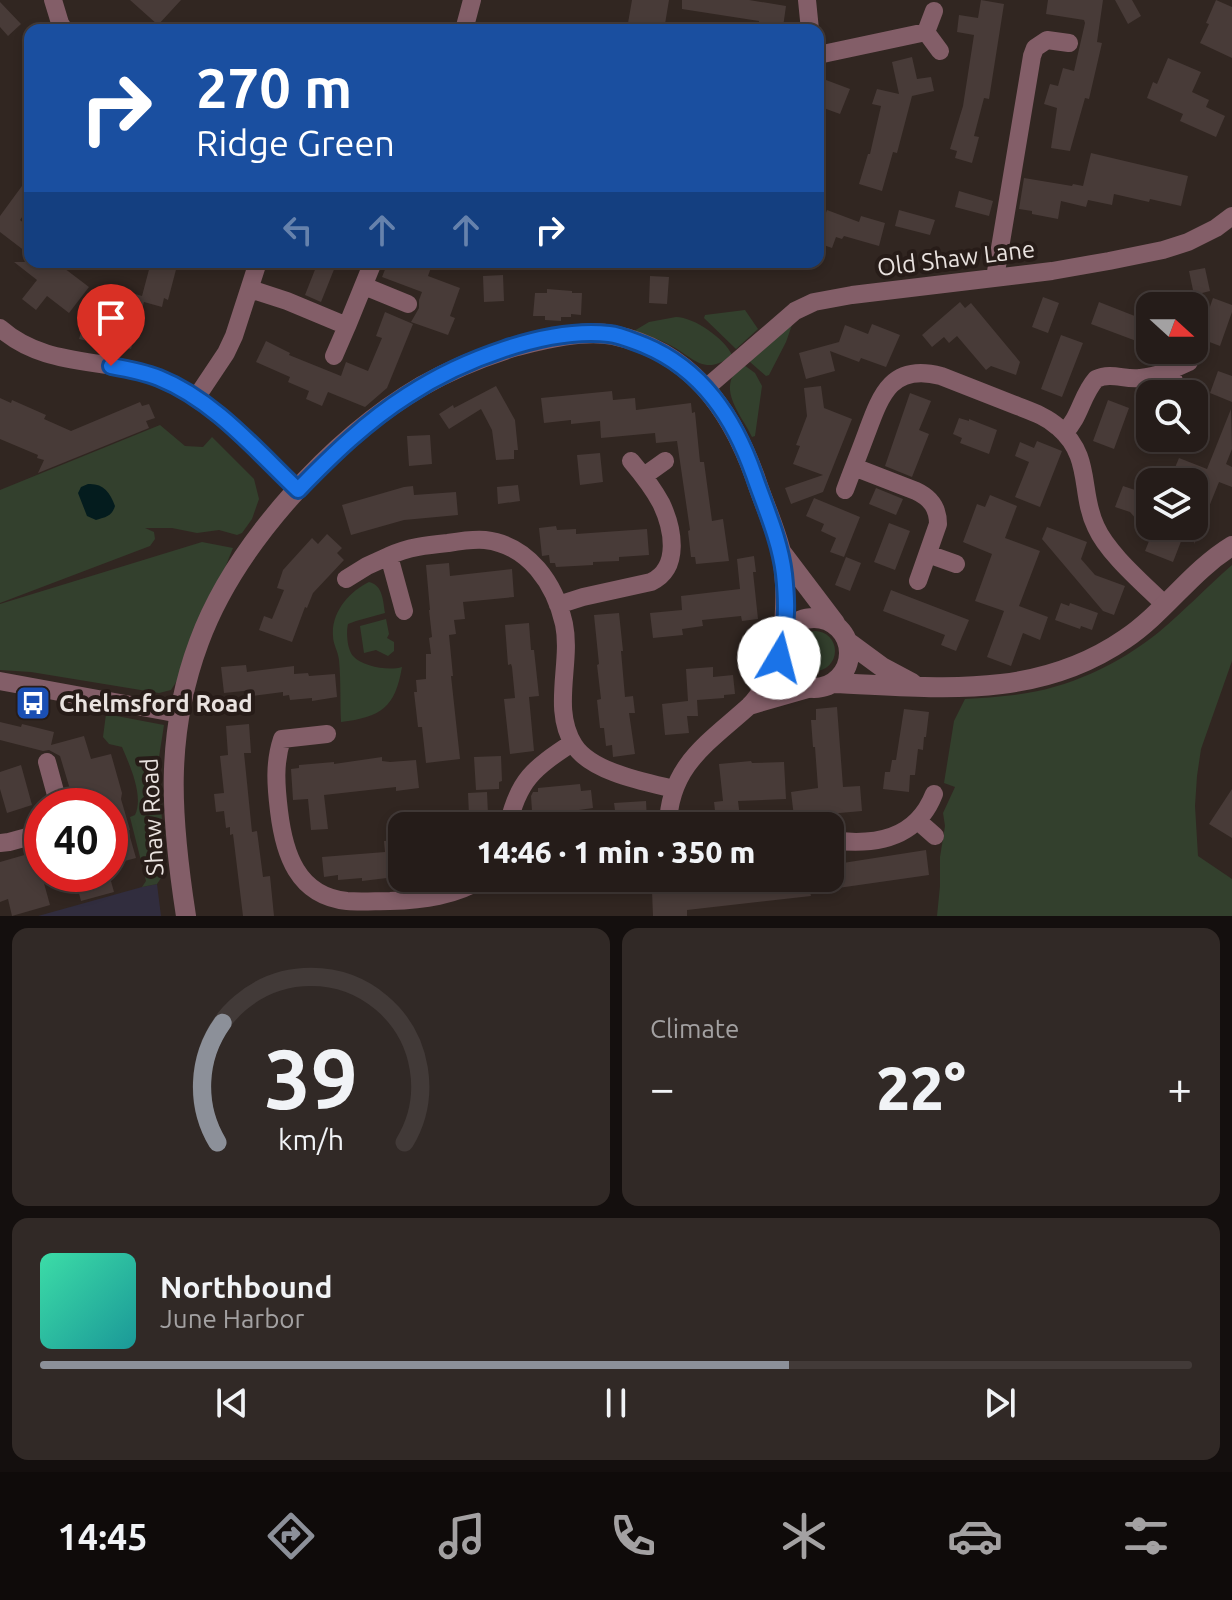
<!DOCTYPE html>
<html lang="en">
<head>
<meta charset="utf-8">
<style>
  body { margin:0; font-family:Ubuntu,sans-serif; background:#312926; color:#f1f3f6; height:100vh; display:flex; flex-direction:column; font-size:30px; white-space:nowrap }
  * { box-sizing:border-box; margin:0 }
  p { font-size:26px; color:#a3a1a2 }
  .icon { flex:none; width:44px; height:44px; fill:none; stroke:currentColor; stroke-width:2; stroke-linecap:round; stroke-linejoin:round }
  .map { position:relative; height:916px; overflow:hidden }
  .sheet { display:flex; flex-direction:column; gap:12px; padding:12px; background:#140f0e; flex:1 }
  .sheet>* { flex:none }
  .top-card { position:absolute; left:24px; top:24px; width:800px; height:244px; border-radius:16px; box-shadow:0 4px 12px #0003,0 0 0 2px #423a38; background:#1a4fa0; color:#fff; overflow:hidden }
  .needle { width:52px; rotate:111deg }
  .tools { position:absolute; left:1136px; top:292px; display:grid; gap:16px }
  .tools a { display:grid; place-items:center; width:72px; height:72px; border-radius:16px; background:#251c19; box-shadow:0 4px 12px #0003,0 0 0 2px #423a38; font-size:40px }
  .speed { position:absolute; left:24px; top:788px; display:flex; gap:16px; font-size:40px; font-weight:700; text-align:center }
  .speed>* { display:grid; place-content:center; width:104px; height:104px; border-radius:50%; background:#251c19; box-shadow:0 4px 12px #0003,0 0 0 2px #423a38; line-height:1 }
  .speed .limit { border:12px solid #d22; background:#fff; color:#111 }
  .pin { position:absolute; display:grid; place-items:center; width:68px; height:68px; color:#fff; margin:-82px -34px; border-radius:50% 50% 50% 0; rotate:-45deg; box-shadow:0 0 8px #0007 }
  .pin .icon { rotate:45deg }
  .me { position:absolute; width:88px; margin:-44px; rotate:8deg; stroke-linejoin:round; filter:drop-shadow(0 0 6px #0008) }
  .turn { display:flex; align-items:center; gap:28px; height:168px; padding:0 40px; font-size:36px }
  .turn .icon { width:104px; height:104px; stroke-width:2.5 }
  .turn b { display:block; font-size:56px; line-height:68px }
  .lanes { display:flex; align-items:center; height:76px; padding:0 40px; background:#0003; justify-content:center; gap:40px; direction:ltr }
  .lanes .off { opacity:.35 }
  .big { font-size:60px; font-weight:800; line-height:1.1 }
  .sheet .card { flex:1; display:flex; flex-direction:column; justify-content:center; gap:12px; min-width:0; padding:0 28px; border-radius:16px; background:#312926 }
  .sheet .dial { align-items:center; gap:0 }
  .dial svg { height:208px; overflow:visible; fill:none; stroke:#423a38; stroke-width:7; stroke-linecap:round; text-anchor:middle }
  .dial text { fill:#f1f3f6; stroke:none }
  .song { display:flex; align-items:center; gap:24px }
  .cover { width:96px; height:96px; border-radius:12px; background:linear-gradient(135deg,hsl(160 70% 55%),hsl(180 70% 35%)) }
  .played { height:8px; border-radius:4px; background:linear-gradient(90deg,#8c9099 65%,#423a38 65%) }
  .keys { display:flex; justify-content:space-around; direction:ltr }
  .heat { display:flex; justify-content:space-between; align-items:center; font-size:44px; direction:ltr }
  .sheet .tiles { flex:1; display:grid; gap:12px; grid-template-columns:1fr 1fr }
  .card:last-child { grid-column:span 2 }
  .trip { position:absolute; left:388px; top:812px; width:456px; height:80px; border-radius:16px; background:#251c19; box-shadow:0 4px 12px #0003,0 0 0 2px #423a38; font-weight:800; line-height:80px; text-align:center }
  .tabs { display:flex; height:128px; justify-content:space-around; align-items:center; background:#0f0b0a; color:#a3a1a2 }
  .tabs .icon { width:56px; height:56px }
  .tabs .current { color:#8c9099 }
  .tabs b { font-size:36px; color:#f1f3f6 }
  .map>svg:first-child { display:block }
</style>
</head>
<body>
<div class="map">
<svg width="1232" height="916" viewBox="0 0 1232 916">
  <rect width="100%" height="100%" fill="#312621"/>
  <path fill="#312d3e" d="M157 884 161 916H38L142 887Z"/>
  <path fill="#33402d" d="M745 310 758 329 736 349 704 318 705 315Z
    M676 317C694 317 725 339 732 355 705 377 694 358 670 345 658 339 646 335 634 331L649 322Z
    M793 322 786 342 769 375 766 376 750 362 751 358Z
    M744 365 755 373 762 386 755 436 752 437C745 421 725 399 731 380 733 374 739 370 744 365Z
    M160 425 185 446 203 447 212 437 254 479 259 499 252 519 242 533 237 535 219 530 197 533 172 528H145L154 532 155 539 150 546 0 603V490Z
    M202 542 233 548 182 673 171 690 159 693 31 672 0 670V604Z
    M1232 565V661L1201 749 1197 776 1195 806 1198 856 1232 879V916H937L940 886V857L945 826 943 813 955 787 944 783 954 721 965 699C981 698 998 697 1014 695 1067 689 1118 665 1159 632 1184 611 1207 587 1232 565Z
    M369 582C383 585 383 601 385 613L356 621 348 624C346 632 347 649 353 656 363 667 389 671 402 667 395 708 381 717 341 722 340 702 341 681 339 660 338 651 333 644 333 636 331 612 350 591 369 582Z
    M386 619 389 634 387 638 394 642V651L388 656 376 650 364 653 360 626Z
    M795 651a20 20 0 1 1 40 0a20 20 0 1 1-40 0Z
    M106 714 164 725 159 757 162 822 158 825V846L163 875 157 884 142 887 146 881 130 817 135 815C144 796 130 766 122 747L109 744 103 737Z"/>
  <path fill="#041c1e" d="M88 484C103 483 110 492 115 506 112 516 106 517 96 520L87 516 78 493 81 487Z"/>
  <path fill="#483b38" d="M130 0H181L158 25Z
    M632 0H669L664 30H631L632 24 628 23Z
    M682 0H749L786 6 783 27 759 23V21L682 9Z
    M981 0 1004 4 989 99 984 98 974 136 979 137 972 163 955 158 957 151 950 149 963 106 974 35 957 32 959 15 978 18Z
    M1048 0H1103L1097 42 1102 43 1089 99 1085 98 1070 151 1051 148 1057 108 1044 104 1050 84 1058 86 1063 68 1074 71 1085 23 1084 20 1046 14Z
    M1115 0H1132L1141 16 1128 24Z
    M1216 0 1232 7V58L1200 43 1209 24 1206 23Z
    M0 2 21 24 8 36 0 27Z
    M912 57 917 79 931 77 934 91 912 96 897 153 893 152 882 191 859 184 868 154H870L881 106 872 104 877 89 899 94 892 62Z
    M1168 58 1201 72 1192 92 1209 100 1206 107 1225 116 1216 137 1180 121 1183 114 1147 98 1153 82 1157 84Z
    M826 80 850 89 840 114 818 106V100Z
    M1091 153 1188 176 1181 206 1150 199 1149 202 1114 194 1112 205 1088 200 1086 207 1061 201 1058 219 1032 214V211L1019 209 1024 178 1072 186 1073 184 1083 186Z
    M30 175V206L20 220 30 228V255L0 232V216Z
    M959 191 993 201 989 216 955 207Z
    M827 210 859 222 861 216 885 223 879 246 844 236 842 239 836 237 832 248 818 243V233Z
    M899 210 935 220 930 235 895 226Z
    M14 262H56L89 287 69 313 47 296 36 310 22 299 37 280Z
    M151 262H178L168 300 164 298 162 307 144 302 131 349 97 340 96 343 79 339 84 322 110 328 121 290 142 296Z
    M318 262H337L321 302 305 295Z
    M388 262H433L428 276 460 288 450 316 455 318 448 335 411 322 419 308V300L422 292 382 277Z
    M1205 268 1210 291 1194 295 1189 271Z
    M503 275 504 301 484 302 483 276Z
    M650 276 669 277 667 304 649 303Z
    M547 289 572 291V293H582L581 315 571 314V317H561V321L545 320V316H533L535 293H547Z
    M1043 297 1059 303 1048 333 1032 327Z
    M1213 298 1232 305V312L1220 346 1199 338Z
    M960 302 965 308 971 303 1020 362 1016 375 991 366 986 370 957 336 949 343 944 337 932 347 922 335Z
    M1099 302 1150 322V337L1147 345 1091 324Z
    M385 312 413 324 387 388 365 407 328 392 322 406 306 399 309 391 288 382 290 377 256 362 266 341 290 353 289 355 341 376 346 362 368 371 382 338 376 336Z
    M872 324 900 335 886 367 861 358 859 362 830 351 835 371 806 379 799 353 839 342 845 325 868 334Z
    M1061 335 1083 343 1062 397 1041 389Z
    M1218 371 1232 376V402L1210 393Z
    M496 386 515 420 518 450H514V459L496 460 492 430 481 409 449 429 439 414 453 405 454 408Z
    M821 386 824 408 852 419 823 492 791 504 785 488 823 475 793 464 800 446 796 445 807 416 804 388Z
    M612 391 613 400 635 398 636 410 691 403 692 413 695 412 700 462H704L712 521 723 519 729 561 696 564 695 557H691L688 531 690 530 677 441 656 443 655 433 601 438 600 421 571 424V420L544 423 541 398Z
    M910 393 931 401 919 430 929 434 912 477 885 466Z
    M0 398 11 403 12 400 46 415 44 419 71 431 140 402 142 406 149 404 155 418 146 421 149 428 38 473 44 460 37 458 38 455 0 439Z
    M1108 400 1129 408 1114 449 1093 441Z
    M1231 409 1232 449 1226 464 1232 467V487L1219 482 1194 544V482H1169L1179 458 1207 469Z
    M959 418 969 421V419L997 430 989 454 960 443 962 438 953 434Z
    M430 435 432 464 409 466 407 436Z
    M1037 441 1062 451 1040 507 1015 497 1029 462 1015 456 1020 442 1034 448Z
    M600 453 603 482 580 485 577 455Z
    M518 485 520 501 498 504 497 487Z
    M413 486 414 495 456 492 458 515 404 520 351 535 342 505 404 487Z
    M1123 486 1150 495V526H1187L1173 562 1145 551 1151 536 1130 512 1115 507Z
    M876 488 903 499 896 515 869 504Z
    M990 495 1017 506 1005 538 1040 551 1019 606 1048 617 1040 640 1023 633 1011 666 987 657 1004 611 975 601 992 554 963 542 977 504 985 507Z
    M814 498 860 517 844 557 830 552 836 538 821 531 824 524 806 516Z
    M889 523 910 531 895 570 874 562Z
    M556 526 557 530 576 529V534L647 529 649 555 619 557V561L593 562V565L556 567 555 563H550L549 555 542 556 539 528Z
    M1047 527 1087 542 1081 559 1095 575 1125 586 1114 615 1103 611 1042 539Z
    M327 534 342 548 337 553 344 560 313 593 307 608 305 607 292 642 259 630 264 616 272 619 284 590 277 588 283 570 312 538 318 544Z
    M754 556 756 572H753L758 619 742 621 741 616 702 620 703 626 682 629 683 635 653 638 650 613 682 610 681 596 740 589 737 559Z
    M846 557 861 563 850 591 835 585Z
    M449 563 450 576 512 569 514 597 463 602 465 619 454 620 456 634 449 635 453 676H451L460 759 426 763 422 727H418L414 692H417L416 680 426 679V654H431L429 638 432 637 429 610H430L426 565Z
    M891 590 969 620 956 651 941 645 945 635 883 611Z
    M1061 603 1069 606 1070 603 1098 613 1092 630 1081 626 1080 629 1055 620Z
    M619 613 623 651H621L625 697 633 696 635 713H629L635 754 613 757 612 745 606 746 604 728H600L597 700 601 699 597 665 599 664 594 615Z
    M529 623 531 650H534L539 696 529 697 534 751 510 754 504 699 515 698 512 667 511 664 508 665 505 625Z
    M246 665 247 672 294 666V674L308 673 309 676 335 674 337 697 312 701V698L290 700 289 695 283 696V692L253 696V690L224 693 221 667Z
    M713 667V677L733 675 735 694 724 695V698L697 700 698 716H687L689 733 665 735 662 704 696 700 688 701 686 669Z
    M837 707 843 787 860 786 862 811 794 817 791 792 818 788 815 747H813L811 720H816V709Z
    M904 709 929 712 926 737H924L923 750 918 749 915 775H910L909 792 883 789 885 772H890L892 760H896Z
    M0 722 21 727 22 724 54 732 51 745 84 736 91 759 111 754 122 793 121 799 130 830H128L136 858 117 863 110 839V802L97 806H75L60 756 49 750 43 751 0 740Z
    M249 724 251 753H244L252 832 257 831 263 877 270 876 274 916H243L233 834 230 835V827L226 828 224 811 216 812 214 794 224 793 220 756 228 755 226 726Z
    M501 756 502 781 499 782V789L476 790 474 757Z
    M382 757V761L390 762 416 760 419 788 396 791V787L324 795 328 829 311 830 308 799 293 800 291 769 299 768V765L334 762V764Z
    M751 761 752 763 784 762 786 799 738 801 740 817 716 819 714 802 723 801 719 764Z
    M21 765 32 805 7 813 0 789V772Z
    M580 784 581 791 591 790 593 808 565 812 566 819 543 821V815L538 816V810L532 811 531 796 533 792H538V788Z
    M1232 789V838L1209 824Z
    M487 792 488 814 469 815 468 793Z
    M646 801 647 821 641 822V824H636V826H620L619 818H616L614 803Z
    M399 840 400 855H402V879L388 881 387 878 362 881V878L338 880V875L324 877 322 857 385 852 384 841Z
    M42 850V876L50 905 12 916 8 899 0 902V862Z
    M926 850 929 875 810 892 811 896 687 910V916H653L652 891 700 889 699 885 763 878H830V865Z
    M74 874H109L114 892 81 901Z"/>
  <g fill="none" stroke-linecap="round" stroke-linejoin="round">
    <path stroke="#835e68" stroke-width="18" d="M53 0 60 23 64 30
      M807 0 810 30
      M464 30 472 0
      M926 32 934 11
      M818 55 926 32 940 51
      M995 278 1032 56 1035 48 1047 40 1069 43
      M364 286 408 304
      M250 289 287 301 347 326 373 262
      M0 328C48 370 107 356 161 379 215 402 256 450 298 490
      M334 356 347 326
      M1170 370 1178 392
      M706 388 795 311 814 302 852 295 1052 271 1109 261 1163 250 1188 242 1216 228 1232 216
      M196 398 226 353 234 336 258 262
      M1064 433C1081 416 1081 396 1096 379 1112 372 1124 380 1140 378 1157 377 1174 369 1189 362
      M854 467 916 491C931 498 938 508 938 524L918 581
      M644 476 665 461
      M845 490C852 471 860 451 867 432 881 394 892 363 941 376 966 386 990 395 1015 405 1030 411 1046 416 1058 427 1093 457 1079 492 1096 527 1108 554 1144 584 1165 605
      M928 554 956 564
      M346 579 367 566 389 556
      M558 605 583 597 651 582C681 568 673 528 661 503 653 488 642 474 631 461
      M404 611 389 556C408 547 428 545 448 543 460 541 473 539 485 540 529 545 555 584 564 624 572 663 551 709 574 745 591 772 645 782 674 789
      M0 681 180 714
      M749 706 811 688
      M327 734 282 739C274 763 276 786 279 811 284 853 297 896 347 901 361 902 375 901 390 901 423 900 455 896 484 878
      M47 762 59 806
      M918 821 935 836
      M508 826C518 780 534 768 572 743
      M668 826C669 766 708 743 748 707 763 693 771 672 779 653
      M830 840C874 846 916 840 934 794
      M0 843 9 842 42 833"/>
    <path stroke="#835e68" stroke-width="20" d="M782 553 835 623
      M779 653a35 35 0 1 1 70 0a35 35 0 1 1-70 0Z
      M848 642 882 667 912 683
      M834 683C936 687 1035 701 1125 639 1165 612 1191 571 1232 546
      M186 916C171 819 164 736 199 642 235 544 333 438 422 386 452 369 484 356 517 346 544 339 585 329 613 335 690 351 730 408 755 477 763 502 775 527 781 552 787 579 786 608 783 636"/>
  </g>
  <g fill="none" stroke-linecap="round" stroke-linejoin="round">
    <defs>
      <path id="route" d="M111 366C128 369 144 372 159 378 214 400 256 450 298 490 332 455 367 421 408 395 460 361 546 327 609 334 620 335 633 341 644 345 702 369 734 418 754 475 765 507 780 540 784 574 786 593 788 616 783 634 781 642 779 649 779 658"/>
    </defs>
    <use href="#route" stroke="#114b97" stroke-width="20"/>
    <use href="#route" stroke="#1a73e8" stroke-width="14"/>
  </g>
  <defs>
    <symbol id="bus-square" viewBox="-11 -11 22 22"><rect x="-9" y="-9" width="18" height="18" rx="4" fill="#1a4fb4" stroke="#271c18"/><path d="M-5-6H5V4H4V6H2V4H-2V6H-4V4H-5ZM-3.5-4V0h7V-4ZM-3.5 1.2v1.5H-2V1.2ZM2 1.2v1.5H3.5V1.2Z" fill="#fff"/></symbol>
  </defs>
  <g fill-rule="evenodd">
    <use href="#bus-square" x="13" y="683" width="40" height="40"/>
  </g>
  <g text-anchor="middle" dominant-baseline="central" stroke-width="8" stroke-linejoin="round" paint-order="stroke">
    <g font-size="24" fill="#e9e2df" stroke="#271c18">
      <text transform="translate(956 258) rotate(-7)">Old Shaw Lane</text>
      <text transform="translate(152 817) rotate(-93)">Shaw Road</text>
    </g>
    <g font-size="24" font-weight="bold" fill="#e9e2df" stroke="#271c18" text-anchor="start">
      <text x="59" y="703">Chelmsford Road</text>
    </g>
  </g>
</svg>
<div class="tools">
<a><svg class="needle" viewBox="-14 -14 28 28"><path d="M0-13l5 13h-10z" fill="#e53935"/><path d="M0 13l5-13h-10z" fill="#a3a1a2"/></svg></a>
<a><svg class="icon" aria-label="search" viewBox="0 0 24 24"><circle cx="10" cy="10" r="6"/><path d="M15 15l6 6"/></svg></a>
<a><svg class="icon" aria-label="layers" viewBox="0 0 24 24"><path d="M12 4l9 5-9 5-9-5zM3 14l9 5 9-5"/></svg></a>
</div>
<div class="speed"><div class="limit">40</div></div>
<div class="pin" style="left:111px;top:366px;background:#d93025"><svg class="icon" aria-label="arrive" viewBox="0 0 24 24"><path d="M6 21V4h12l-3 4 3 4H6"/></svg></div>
<svg class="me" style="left:779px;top:658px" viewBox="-20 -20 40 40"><circle r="19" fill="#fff"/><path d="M0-13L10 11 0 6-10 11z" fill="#1a73e8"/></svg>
<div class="trip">14:46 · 1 min · 350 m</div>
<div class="top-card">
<div class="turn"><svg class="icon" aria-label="right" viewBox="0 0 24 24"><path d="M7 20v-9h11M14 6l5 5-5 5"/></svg><div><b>270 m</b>Ridge Green</div></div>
<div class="lanes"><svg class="icon off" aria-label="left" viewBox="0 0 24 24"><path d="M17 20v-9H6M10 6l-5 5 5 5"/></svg><svg class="icon off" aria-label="ahead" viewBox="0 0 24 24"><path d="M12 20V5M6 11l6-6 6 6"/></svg><svg class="icon off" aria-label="ahead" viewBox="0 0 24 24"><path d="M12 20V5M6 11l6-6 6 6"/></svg><svg class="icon" aria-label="right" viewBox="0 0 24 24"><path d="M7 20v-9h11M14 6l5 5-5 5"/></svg></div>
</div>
</div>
<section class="sheet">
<div class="tiles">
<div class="card dial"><svg viewBox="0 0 100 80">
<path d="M14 69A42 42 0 1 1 86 69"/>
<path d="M14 69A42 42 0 0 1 16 23" stroke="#8c9099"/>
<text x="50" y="56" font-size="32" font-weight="700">39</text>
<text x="50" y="72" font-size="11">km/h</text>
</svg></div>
<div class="card"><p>Climate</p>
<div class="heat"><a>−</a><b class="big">22°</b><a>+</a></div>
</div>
<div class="card">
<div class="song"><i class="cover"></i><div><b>Northbound</b><p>June Harbor</p></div></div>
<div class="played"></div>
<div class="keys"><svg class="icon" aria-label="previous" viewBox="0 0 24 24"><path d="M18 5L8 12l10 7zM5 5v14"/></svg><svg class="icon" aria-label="pause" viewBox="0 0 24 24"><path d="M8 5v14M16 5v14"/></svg><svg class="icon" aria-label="next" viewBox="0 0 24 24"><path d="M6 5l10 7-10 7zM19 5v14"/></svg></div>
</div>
</div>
</section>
<nav class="tabs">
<b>14:45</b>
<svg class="icon current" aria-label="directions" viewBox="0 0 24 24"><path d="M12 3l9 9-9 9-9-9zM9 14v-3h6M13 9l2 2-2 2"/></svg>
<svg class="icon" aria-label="music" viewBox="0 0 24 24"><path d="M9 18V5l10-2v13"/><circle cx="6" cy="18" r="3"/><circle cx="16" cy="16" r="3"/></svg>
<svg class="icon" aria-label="phone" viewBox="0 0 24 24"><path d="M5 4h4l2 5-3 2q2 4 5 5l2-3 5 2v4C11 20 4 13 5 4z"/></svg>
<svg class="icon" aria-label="climate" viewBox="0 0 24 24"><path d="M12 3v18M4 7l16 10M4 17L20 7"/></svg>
<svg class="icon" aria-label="car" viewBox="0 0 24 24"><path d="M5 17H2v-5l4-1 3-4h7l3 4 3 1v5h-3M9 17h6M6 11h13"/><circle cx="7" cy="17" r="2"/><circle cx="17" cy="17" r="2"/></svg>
<svg class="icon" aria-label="filters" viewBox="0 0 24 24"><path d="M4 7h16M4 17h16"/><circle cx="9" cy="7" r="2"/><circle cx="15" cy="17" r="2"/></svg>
</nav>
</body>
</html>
